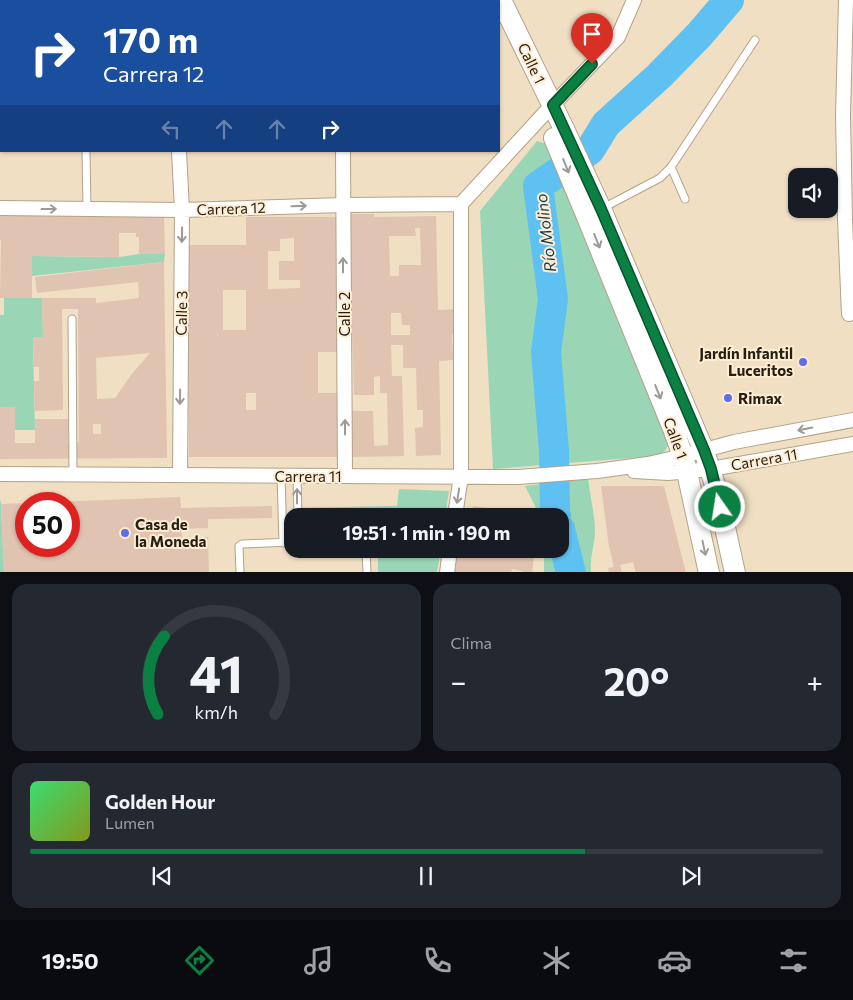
<!DOCTYPE html>
<html lang="es">
<head>
<meta charset="utf-8">
<style>
  body { margin:0; font-family:Commissioner,sans-serif; background:#242831; color:#f1f3f6; height:100vh; display:flex; flex-direction:column; font-size:19px; white-space:nowrap }
  * { box-sizing:border-box; margin:0 }
  p { font-size:16px; color:#9ea1a6 }
  .icon { flex:none; width:28px; height:28px; fill:none; stroke:currentColor; stroke-width:2; stroke-linecap:round; stroke-linejoin:round }
  .map { position:relative; height:572px; overflow:hidden }
  .sheet { display:flex; flex-direction:column; gap:12px; padding:12px; background:#0d0f14; flex:1 }
  .sheet>* { flex:none }
  .hud { position:absolute; left:0px; top:0px; width:500px; height:152px; box-shadow:0 1px 4px #0004; background:#1a4fa0; color:#fff; overflow:hidden }
  .tools { position:absolute; left:788px; top:168px; display:grid; gap:10px }
  .tools a { display:grid; place-items:center; width:50px; height:50px; border-radius:10px; background:#171b24; box-shadow:0 1px 4px #0004; font-size:25px }
  .speed { position:absolute; left:15px; top:492px; display:flex; gap:10px; font-size:25px; font-weight:700; text-align:center }
  .speed>* { display:grid; place-content:center; width:65px; height:65px; border-radius:50%; background:#171b24; box-shadow:0 1px 4px #0004; line-height:1 }
  .speed .limit { border:8px solid #d22; background:#fff; color:#111 }
  .pin { position:absolute; display:grid; place-items:center; width:42px; height:42px; color:#fff; margin:-51px -21px; border-radius:50% 50% 50% 0; rotate:-45deg; box-shadow:0 0 5px #0007 }
  .pin .icon { rotate:45deg }
  .me { position:absolute; width:55px; margin:-28px; rotate:347deg; stroke-linejoin:round; filter:drop-shadow(0 0 4px #0008) }
  .turn { display:flex; align-items:center; gap:18px; height:105px; padding:0 20px; font-size:22px }
  .turn .icon { width:65px; height:65px; stroke-width:2.5 }
  .turn b { display:block; font-size:35px; line-height:42px }
  .lanes { display:flex; align-items:center; height:48px; padding:0 20px; background:#0003; justify-content:center; gap:25px; direction:ltr }
  .lanes .off { opacity:.35 }
  .big { font-size:38px; font-weight:700; line-height:1.1 }
  .sheet .tile { flex:1; display:flex; flex-direction:column; justify-content:center; gap:8px; min-width:0; padding:0 18px; border-radius:15px; background:#242831 }
  .sheet .dial { align-items:center; gap:0 }
  .dial svg { height:130px; overflow:visible; fill:none; stroke:#363941; stroke-width:7; stroke-linecap:round; text-anchor:middle }
  .dial text { fill:#f1f3f6; stroke:none }
  .song { display:flex; align-items:center; gap:15px }
  .cover { width:60px; height:60px; border-radius:8px; background:linear-gradient(135deg,hsl(140 70% 55%),hsl(70 70% 35%)) }
  .played { height:5px; border-radius:2px; background:linear-gradient(90deg,#0b8043 70%,#363941 70%) }
  .keys { display:flex; justify-content:space-around; direction:ltr }
  .heat { display:flex; justify-content:space-between; align-items:center; font-size:28px; direction:ltr }
  .sheet .tiles { flex:1; display:grid; gap:12px; grid-template-columns:1fr 1fr }
  .tile:last-child { grid-column:span 2 }
  .trip { position:absolute; left:284px; top:508px; width:285px; height:50px; border-radius:15px; background:#171b24; box-shadow:0 1px 4px #0004; font-weight:700; line-height:50px; text-align:center }
  .menu { display:flex; height:80px; justify-content:space-around; align-items:center; background:#090b0e; color:#9ea1a6 }
  .menu .icon { width:35px; height:35px }
  .menu .active { color:#0b8043 }
  .menu b { font-size:22px; color:#f1f3f6 }
  .map>svg:first-child { display:block }
</style>
</head>
<body>
<div class="map">
<svg width="853" height="573" viewBox="0 0 853 573">
  <rect width="100%" height="100%" fill="#f1dfc4"/>
  <path fill="#9ad6b6" d="M537 141 547 144 672 438 665 451 657 456 493 469 480 211Z
    M139 254H165L164 262 32 276V256L119 257Z
    M4 298H42L43 337 33 338 35 430H15V407H0V315H4Z
    M588 478C590 496 595 515 595 533 594 547 590 557 591 572H544V549H560V516H540L525 486Z
    M399 489 449 491 445 516H377V515L293 516 292 508 397 506Z
    M0 499 1 504 4 573 0 572Z
    M378 549H441L437 572H378Z"/>
  <g fill="none" stroke-linecap="round" stroke-linejoin="round">
    <path stroke="#5ec1f2" stroke-width="30" d="M556 516 555 512 554 451 546 352 553 299 538 186 590 150 606 124 659 76 700 34 729 0
      M560 529 571 573"/>
  </g>
  <path fill="#e0c3b1" fill-rule="evenodd" d="M349 214H374V217L436 216 438 310 457 309 458 334H452L453 360 439 361 441 455 416 456 415 428 423 427V410H417L416 368H403V345H391L392 376H402L404 456 352 457 351 411H373L374 446 388 445 387 393H380V376L374 377V395H354ZM415 228H420L421 265H399V276H390L389 236H416ZM391 313H401L402 325H410V335H391Z
    M0 215 164 216 165 254H139V237H136V233H119V257L32 256V298H0L1 240H0Z
    M246 217H337V239H340V352H318V393H340V457H189L188 245H246ZM294 238V261H279V280H300V288L268 289V251H280V239ZM223 290H246V330H223ZM246 393H256V410H246Z
    M164 262 167 458 0 459V407H15V443H35V419H68V443L79 442 78 309H62L63 410 35 411 34 381H39V367H34L33 337H43L42 298H96V303L139 298 138 282 37 293 35 277ZM150 353 131 375 115 398 97 399 96 358ZM93 424H101V434H93Z
    M601 486H664L686 573H636L633 562 620 565 622 573H609L608 568 614 567 609 547Z
    M180 497 181 508 272 506V518L208 519V528L181 529 182 538 208 537 209 573H4L1 504 26 503V546H69V504H54V502Z
    M473 506 533 514V516H460V513L472 514Z
    M456 549H514L513 553 534 555 532 573H522V571L512 569 511 573H453Z"/>
  <g fill="none" stroke-linecap="round" stroke-linejoin="round">
    <defs>
      <path id="service" d="M86 151 87 209
        M671 167 685 199
        M603 208 660 178 671 167 755 40
        M72 319 73 475
        M281 475 283 543
        M297 476 298 516
        M366 549 367 573
        M240 573 239 546 242 544 292 542"/>
      <path id="minor" d="M171 0V1
        M342 0V1
        M846 0 843 115 845 220 849 314
        M179 151 182 210 180 475
        M343 151 345 476
        M0 208 182 210 343 205 461 204
        M634 471 668 473 711 469 853 444
        M0 474 518 477 597 471 648 464 683 456 734 442 853 420
        M455 516 461 476V204L543 115 618 37 634 0
        M447 573 450 549"/>
      <path id="secondary" d="M501 0 564 129 601 209 704 451 717 491 735 573
        M554 138 587 217 674 431 683 456 687 472 709 573"/>
    </defs>
    <use href="#service" stroke="#b3a288" stroke-width="9"/>
    <use href="#minor" stroke="#b3a288" stroke-width="16"/>
    <use href="#secondary" stroke="#b3a288" stroke-width="22"/>
    <use href="#service" stroke="#fff" stroke-width="7"/>
    <use href="#minor" stroke="#fff" stroke-width="14"/>
    <use href="#secondary" stroke="#fff" stroke-width="20"/>
  </g>
  <defs><path id="oneway-shaft" d="M-6 0H5M1.5-3L5.5 0L1.5 3" fill="none" stroke-width="1.6" stroke-linecap="round" stroke-linejoin="round" transform="scale(1.25)"/></defs>
  <g stroke="#9c9a95">
    <use href="#oneway-shaft" transform="translate(566 166) rotate(68)"/>
    <use href="#oneway-shaft" transform="translate(299 206) rotate(-2)"/>
    <use href="#oneway-shaft" transform="translate(49 209)"/>
    <use href="#oneway-shaft" transform="translate(182 235) rotate(91)"/>
    <use href="#oneway-shaft" transform="translate(597 241) rotate(68)"/>
    <use href="#oneway-shaft" transform="translate(343 265) rotate(-90)"/>
    <use href="#oneway-shaft" transform="translate(658 392) rotate(68)"/>
    <use href="#oneway-shaft" transform="translate(180 397) rotate(91)"/>
    <use href="#oneway-shaft" transform="translate(345 427) rotate(-90)"/>
    <use href="#oneway-shaft" transform="translate(805 429) rotate(169)"/>
    <use href="#oneway-shaft" transform="translate(297 496) rotate(-90)"/>
    <use href="#oneway-shaft" transform="translate(458 496) rotate(99)"/>
    <use href="#oneway-shaft" transform="translate(704 548) rotate(78)"/>
  </g>
  <g fill="none" stroke-linecap="round" stroke-linejoin="round">
    <defs>
      <path id="route" d="M592 64 553 105 601 209 704 450 711 469 720 507"/>
    </defs>
    <use href="#route" stroke="#07532c" stroke-width="12"/>
    <use href="#route" stroke="#0b8043" stroke-width="9"/>
  </g>
  <g fill="#606de5" stroke="#ffecd1" stroke-width="2">
    <circle cx="803" cy="362" r="5"/>
    <circle cx="728" cy="398" r="5"/>
    <circle cx="125" cy="533" r="5"/>
  </g>
  <g text-anchor="middle" dominant-baseline="central" stroke-width="4" stroke-linejoin="round" paint-order="stroke">
    <g font-size="15" fill="#241e14" stroke="#ffecd1">
      <text transform="translate(532 63) rotate(64)">Calle 1</text>
      <text transform="translate(231 208) rotate(-2)">Carrera 12</text>
      <text transform="translate(181 313) rotate(-89)">Calle 3</text>
      <text transform="translate(344 314) rotate(-90)">Calle 2</text>
      <text transform="translate(676 438) rotate(70)">Calle 1</text>
      <text transform="translate(764 459) rotate(-10)">Carrera 11</text>
      <text x="308" y="476">Carrera 11</text>
    </g>
    <g font-size="15" font-weight="bold" fill="#241e14" stroke="#ffecd1" text-anchor="start">
      <text x="793" y="353" text-anchor="end">Jardín Infantil<tspan x="793" dy="17">Luceritos</tspan></text>
      <text x="738" y="398">Rimax</text>
      <text x="135" y="524">Casa de<tspan x="135" dy="17">la Moneda</tspan></text>
    </g>
    <g font-size="16" font-style="italic" fill="#133d52" stroke="#ffecd1">
      <text transform="translate(545 233) rotate(-97)">Río Molino</text>
    </g>
  </g>
</svg>
<div class="tools">
<a><svg class="icon" aria-label="sound" viewBox="0 0 24 24"><path d="M4 9h4l5-4v14l-5-4H4zM17 9q2 3 0 6"/></svg></a>
</div>
<div class="speed"><div class="limit">50</div></div>
<div class="pin" style="left:592px;top:64px;background:#d93025"><svg class="icon" aria-label="arrive" viewBox="0 0 24 24"><path d="M6 21V4h12l-3 4 3 4H6"/></svg></div>
<svg class="me" style="left:720px;top:507px" viewBox="-20 -20 40 40"><circle r="17" fill="#0b8043" stroke="#fff" stroke-width="3"/><path d="M0-11L8 9 0 5-8 9z" fill="#fff"/></svg>
<div class="trip">19:51 · 1 min · 190 m</div>
<div class="hud">
<div class="turn"><svg class="icon" aria-label="right" viewBox="0 0 24 24"><path d="M7 20v-9h11M14 6l5 5-5 5"/></svg><div><b>170 m</b>Carrera 12</div></div>
<div class="lanes"><svg class="icon off" aria-label="left" viewBox="0 0 24 24"><path d="M17 20v-9H6M10 6l-5 5 5 5"/></svg><svg class="icon off" aria-label="ahead" viewBox="0 0 24 24"><path d="M12 20V5M6 11l6-6 6 6"/></svg><svg class="icon off" aria-label="ahead" viewBox="0 0 24 24"><path d="M12 20V5M6 11l6-6 6 6"/></svg><svg class="icon" aria-label="right" viewBox="0 0 24 24"><path d="M7 20v-9h11M14 6l5 5-5 5"/></svg></div>
</div>
</div>
<section class="sheet">
<div class="tiles">
<div class="tile dial"><svg viewBox="0 0 100 80">
<path d="M14 69A42 42 0 1 1 86 69"/>
<path d="M14 69A42 42 0 0 1 18 21" stroke="#0b8043"/>
<text x="50" y="56" font-size="32" font-weight="700">41</text>
<text x="50" y="72" font-size="11">km/h</text>
</svg></div>
<div class="tile"><p>Clima</p>
<div class="heat"><a>−</a><b class="big">20°</b><a>+</a></div>
</div>
<div class="tile">
<div class="song"><i class="cover"></i><div><b>Golden Hour</b><p>Lumen</p></div></div>
<div class="played"></div>
<div class="keys"><svg class="icon" aria-label="previous" viewBox="0 0 24 24"><path d="M18 5L8 12l10 7zM5 5v14"/></svg><svg class="icon" aria-label="pause" viewBox="0 0 24 24"><path d="M8 5v14M16 5v14"/></svg><svg class="icon" aria-label="next" viewBox="0 0 24 24"><path d="M6 5l10 7-10 7zM19 5v14"/></svg></div>
</div>
</div>
</section>
<nav class="menu">
<b>19:50</b>
<svg class="icon active" aria-label="directions" viewBox="0 0 24 24"><path d="M12 3l9 9-9 9-9-9zM9 14v-3h6M13 9l2 2-2 2"/></svg>
<svg class="icon" aria-label="music" viewBox="0 0 24 24"><path d="M9 18V5l10-2v13"/><circle cx="6" cy="18" r="3"/><circle cx="16" cy="16" r="3"/></svg>
<svg class="icon" aria-label="phone" viewBox="0 0 24 24"><path d="M5 4h4l2 5-3 2q2 4 5 5l2-3 5 2v4C11 20 4 13 5 4z"/></svg>
<svg class="icon" aria-label="climate" viewBox="0 0 24 24"><path d="M12 3v18M4 7l16 10M4 17L20 7"/></svg>
<svg class="icon" aria-label="car" viewBox="0 0 24 24"><path d="M5 17H2v-5l4-1 3-4h7l3 4 3 1v5h-3M9 17h6M6 11h13"/><circle cx="7" cy="17" r="2"/><circle cx="17" cy="17" r="2"/></svg>
<svg class="icon" aria-label="filters" viewBox="0 0 24 24"><path d="M4 7h16M4 17h16"/><circle cx="9" cy="7" r="2"/><circle cx="15" cy="17" r="2"/></svg>
</nav>
</body>
</html>
